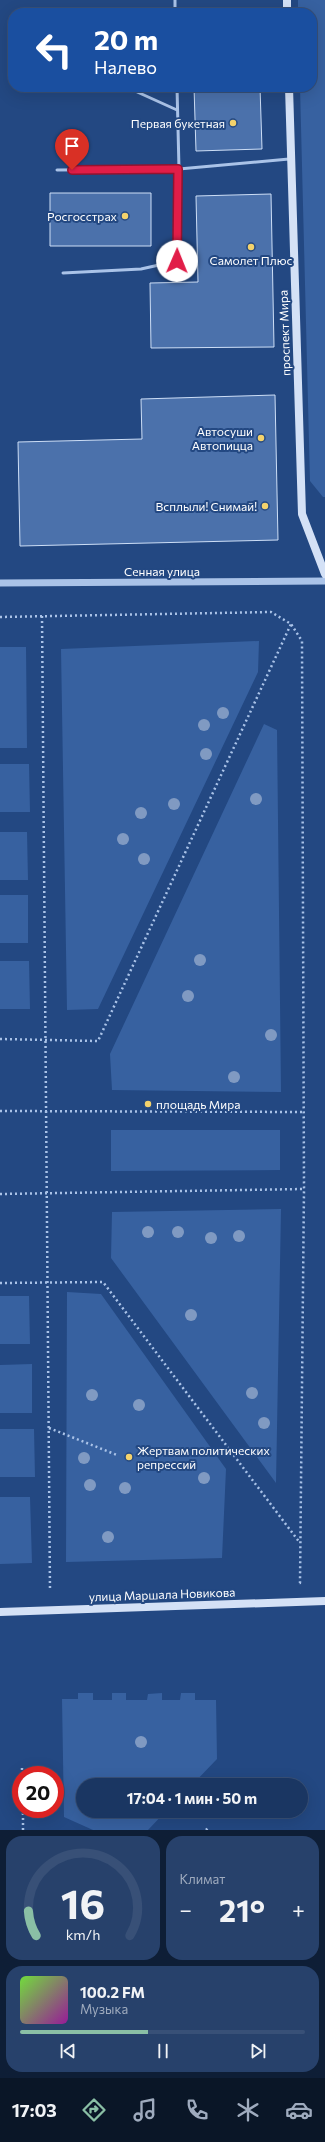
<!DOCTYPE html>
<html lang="ru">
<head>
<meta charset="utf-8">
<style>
  body { margin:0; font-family:Commissioner,sans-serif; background:#27416b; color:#f1f3f6; height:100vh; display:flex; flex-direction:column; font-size:15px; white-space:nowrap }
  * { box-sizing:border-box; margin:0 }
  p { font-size:13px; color:#9fabbe }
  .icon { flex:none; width:22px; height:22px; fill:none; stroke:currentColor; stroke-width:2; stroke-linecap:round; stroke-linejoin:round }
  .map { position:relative; height:1830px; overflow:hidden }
  .drawer { display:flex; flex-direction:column; gap:6px; padding:6px; background:#0e1e36; flex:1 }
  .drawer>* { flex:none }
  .hud { position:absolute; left:8px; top:8px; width:309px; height:84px; border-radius:16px; box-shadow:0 4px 16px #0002,0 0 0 1px #385077; background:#1a4fa0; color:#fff; overflow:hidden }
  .speed { position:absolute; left:12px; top:1766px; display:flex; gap:8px; font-size:20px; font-weight:700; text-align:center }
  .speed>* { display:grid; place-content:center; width:52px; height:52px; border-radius:50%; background:#1a3662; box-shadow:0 4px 16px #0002,0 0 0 1px #385077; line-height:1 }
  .speed .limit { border:6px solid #d22; background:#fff; color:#111 }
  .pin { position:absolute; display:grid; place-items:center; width:34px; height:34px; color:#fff; margin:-41px -17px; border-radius:50% 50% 50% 0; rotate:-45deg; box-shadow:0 0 4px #0007 }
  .pin .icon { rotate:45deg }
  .me { position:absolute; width:44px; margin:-22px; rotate:1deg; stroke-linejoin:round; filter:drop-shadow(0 0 3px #0008) }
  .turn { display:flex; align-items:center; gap:14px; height:84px; padding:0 20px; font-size:18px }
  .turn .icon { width:52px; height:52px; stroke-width:2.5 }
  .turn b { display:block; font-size:28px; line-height:34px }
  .big { font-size:30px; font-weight:700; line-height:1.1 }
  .drawer .widget { flex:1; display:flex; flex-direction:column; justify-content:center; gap:6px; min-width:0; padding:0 14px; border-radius:16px; background:#27416b }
  .drawer .dial { align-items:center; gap:0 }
  .dial svg { height:104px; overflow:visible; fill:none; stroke:#385077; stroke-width:7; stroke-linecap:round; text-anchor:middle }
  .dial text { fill:#f1f3f6; stroke:none }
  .song { display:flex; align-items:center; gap:12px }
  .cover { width:48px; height:48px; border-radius:6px; background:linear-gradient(135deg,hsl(100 70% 55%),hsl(300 70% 35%)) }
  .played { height:4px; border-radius:2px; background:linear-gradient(90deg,#8abfa5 45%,#385077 45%) }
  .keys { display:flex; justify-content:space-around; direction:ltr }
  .heat { display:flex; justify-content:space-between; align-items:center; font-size:22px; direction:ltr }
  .drawer .tiles { flex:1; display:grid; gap:6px; grid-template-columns:1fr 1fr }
  .widget:last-child { grid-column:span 2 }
  .trip { position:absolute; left:76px; top:1778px; width:232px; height:40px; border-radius:20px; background:#1a3662; box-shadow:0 4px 16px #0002,0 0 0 1px #385077; font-weight:700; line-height:40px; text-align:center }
  .tab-bar { display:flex; height:64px; justify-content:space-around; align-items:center; background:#0a1627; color:#9fabbe }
  .tab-bar .icon { width:28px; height:28px }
  .tab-bar .current { color:#8abfa5 }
  .tab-bar b { font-size:18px; color:#f1f3f6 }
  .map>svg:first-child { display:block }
</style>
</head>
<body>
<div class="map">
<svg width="325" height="1830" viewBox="0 0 325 1830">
  <rect width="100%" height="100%" fill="#234882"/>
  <path fill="#3761a0" d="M298 0H325V497H323L310 481 300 87H312V13H298Z
    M259 641 258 672 98 1009 67 1010 61 649Z
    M0 647H26L27 748H0Z
    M264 724 277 730 281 1092 112 1090 110 1054Z
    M0 764H29L30 812H0Z
    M0 832H27L28 880H0Z
    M0 895H28V943H0Z
    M0 961H29L30 1009H0Z
    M111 1130H280V1170L111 1171Z
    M281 1209 276 1483 111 1258 112 1212Z
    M67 1292 101 1294 226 1469 222 1558 66 1562Z
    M0 1296H29L30 1344H0Z
    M32 1364V1413H0V1365Z
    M0 1429H34L35 1477H0Z
    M0 1497H30L32 1563 0 1564Z
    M78 1693H93V1700H112V1693H126V1700H147L148 1694 162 1693V1700H180L181 1693H195V1700H216L217 1759 192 1785H83V1811H166L148 1830H93L64 1817 62 1699H78Z"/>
  <path fill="#4b71ab" stroke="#cddef6" d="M194 87H260L262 149 196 151Z
    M50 193H151V246H50Z
    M271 194 274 347 151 348 150 283 198 282 196 196Z
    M275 395 278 540 20 546 18 442 142 439 141 399Z"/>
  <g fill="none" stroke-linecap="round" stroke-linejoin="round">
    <path stroke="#aac3e8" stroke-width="2.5" stroke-dasharray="2 3" stroke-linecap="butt" d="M42 616 50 1591
      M0 617 271 612 291 624 302 641 304 1189 300 1583H298
      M0 1039 98 1041 291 624
      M0 1111 303 1112
      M0 1194 304 1189
      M0 1283 103 1282 300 1543
      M49 1428 117 1455
      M22 1768V1775
      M23 1830V1809
      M206 1830 208 1828"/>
    <path stroke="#aac3e8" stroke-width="3" d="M175 0V13
      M133 87 135 91 177 110
      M177 87 179 169 289 159
      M57 170 179 169 177 261 141 269 63 273"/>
    <path stroke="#aac3e8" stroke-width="7" d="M0 583 325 581"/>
    <path stroke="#d4e1f6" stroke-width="8" d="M287 0V13
      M289 87 302 514 325 574
      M0 1612 325 1601"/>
  </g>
  <g fill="#809ac2">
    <circle cx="223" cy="713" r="6"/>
    <circle cx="204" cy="725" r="6"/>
    <circle cx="206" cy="754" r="6"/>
    <circle cx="256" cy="799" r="6"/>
    <circle cx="174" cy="804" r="6"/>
    <circle cx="141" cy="813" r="6"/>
    <circle cx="123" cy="839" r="6"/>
    <circle cx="144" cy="859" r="6"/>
    <circle cx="200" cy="960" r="6"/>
    <circle cx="188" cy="996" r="6"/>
    <circle cx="271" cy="1035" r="6"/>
    <circle cx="234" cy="1077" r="6"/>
    <circle cx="148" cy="1232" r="6"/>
    <circle cx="178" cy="1232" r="6"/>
    <circle cx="239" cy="1236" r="6"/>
    <circle cx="211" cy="1238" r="6"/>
    <circle cx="191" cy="1315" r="6"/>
    <circle cx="252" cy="1393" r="6"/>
    <circle cx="92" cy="1395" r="6"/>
    <circle cx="139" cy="1405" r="6"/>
    <circle cx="264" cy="1423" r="6"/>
    <circle cx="84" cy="1458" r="6"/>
    <circle cx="204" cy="1478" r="6"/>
    <circle cx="90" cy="1485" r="6"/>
    <circle cx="125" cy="1488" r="6"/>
    <circle cx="108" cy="1537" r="6"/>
    <circle cx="141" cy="1742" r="6"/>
  </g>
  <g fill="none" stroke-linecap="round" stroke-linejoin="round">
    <defs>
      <path id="route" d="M72 170 178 169 177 261"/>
    </defs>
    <use href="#route" stroke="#92132f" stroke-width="10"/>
    <use href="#route" stroke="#e11d48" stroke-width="7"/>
  </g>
  <g fill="#f3d26c" stroke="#234882" stroke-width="1.5">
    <circle cx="233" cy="123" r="4"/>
    <circle cx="125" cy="216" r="4"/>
    <circle cx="251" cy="247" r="4"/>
    <circle cx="261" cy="438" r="4"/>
    <circle cx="265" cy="506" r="4"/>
    <circle cx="148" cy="1104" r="4"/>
    <circle cx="129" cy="1457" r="4"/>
  </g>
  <g text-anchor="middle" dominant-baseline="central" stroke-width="4" stroke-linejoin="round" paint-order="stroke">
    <g font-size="12" fill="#fff" stroke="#234882" text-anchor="end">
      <text x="225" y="123">Первая букетная</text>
      <text x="117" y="216">Росгосстрах</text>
      <text x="251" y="260" text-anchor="middle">Самолет Плюс</text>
      <text x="253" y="431">Автосуши<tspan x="253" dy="14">Автопицца</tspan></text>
      <text x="257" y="506">Всплыли! Снимай!</text>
      <text x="156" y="1104" text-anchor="start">площадь Мира</text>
      <text x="137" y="1450" text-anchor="start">Жертвам политических<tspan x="137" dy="14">репрессий</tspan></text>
    </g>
    <g font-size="12" fill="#fff" stroke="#234882">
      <text transform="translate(284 333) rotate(-92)">проспект Мира</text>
      <text x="162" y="571">Сенная улица</text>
      <text transform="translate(162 1594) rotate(-2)">улица Маршала Новикова</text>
    </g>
  </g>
</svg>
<div class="speed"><div class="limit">20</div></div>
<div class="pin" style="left:72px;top:170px;background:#d93025"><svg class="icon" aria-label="arrive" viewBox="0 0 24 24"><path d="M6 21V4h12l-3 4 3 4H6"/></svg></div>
<svg class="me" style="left:177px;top:261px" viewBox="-20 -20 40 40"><circle r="19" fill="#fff"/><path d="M0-13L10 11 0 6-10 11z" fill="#e11d48"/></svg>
<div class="trip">17:04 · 1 мин · 50 m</div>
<div class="hud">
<div class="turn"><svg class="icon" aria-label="left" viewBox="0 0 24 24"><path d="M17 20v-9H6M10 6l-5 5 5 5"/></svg><div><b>20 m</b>Налево</div></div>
</div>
</div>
<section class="drawer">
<div class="tiles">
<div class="widget dial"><svg viewBox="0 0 100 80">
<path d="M14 69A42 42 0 1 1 86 69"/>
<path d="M14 69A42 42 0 0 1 8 50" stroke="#8abfa5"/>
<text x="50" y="56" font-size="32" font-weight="700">16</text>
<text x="50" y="72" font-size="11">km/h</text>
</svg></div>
<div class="widget"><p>Климат</p>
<div class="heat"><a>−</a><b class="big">21°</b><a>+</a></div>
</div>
<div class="widget">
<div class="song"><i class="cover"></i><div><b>100.2 FM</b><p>Музыка</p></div></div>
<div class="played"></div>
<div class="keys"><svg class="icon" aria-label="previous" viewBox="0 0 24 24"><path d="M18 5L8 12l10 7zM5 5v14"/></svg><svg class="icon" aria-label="pause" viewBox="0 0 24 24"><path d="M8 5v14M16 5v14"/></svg><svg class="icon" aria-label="next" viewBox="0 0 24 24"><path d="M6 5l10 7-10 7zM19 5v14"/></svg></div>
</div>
</div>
</section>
<nav class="tab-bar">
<b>17:03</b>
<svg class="icon current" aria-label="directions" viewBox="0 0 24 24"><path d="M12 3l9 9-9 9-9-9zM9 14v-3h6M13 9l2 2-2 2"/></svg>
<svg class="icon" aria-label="music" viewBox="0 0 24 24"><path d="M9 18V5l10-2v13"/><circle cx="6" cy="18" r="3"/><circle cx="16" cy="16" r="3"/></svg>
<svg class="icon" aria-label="phone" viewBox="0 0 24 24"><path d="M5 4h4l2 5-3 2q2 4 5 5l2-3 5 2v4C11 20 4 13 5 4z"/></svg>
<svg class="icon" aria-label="climate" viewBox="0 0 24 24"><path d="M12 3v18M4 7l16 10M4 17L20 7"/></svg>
<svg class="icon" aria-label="car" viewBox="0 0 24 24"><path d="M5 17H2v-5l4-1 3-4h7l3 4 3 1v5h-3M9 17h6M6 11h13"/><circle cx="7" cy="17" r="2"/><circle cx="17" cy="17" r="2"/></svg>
</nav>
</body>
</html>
